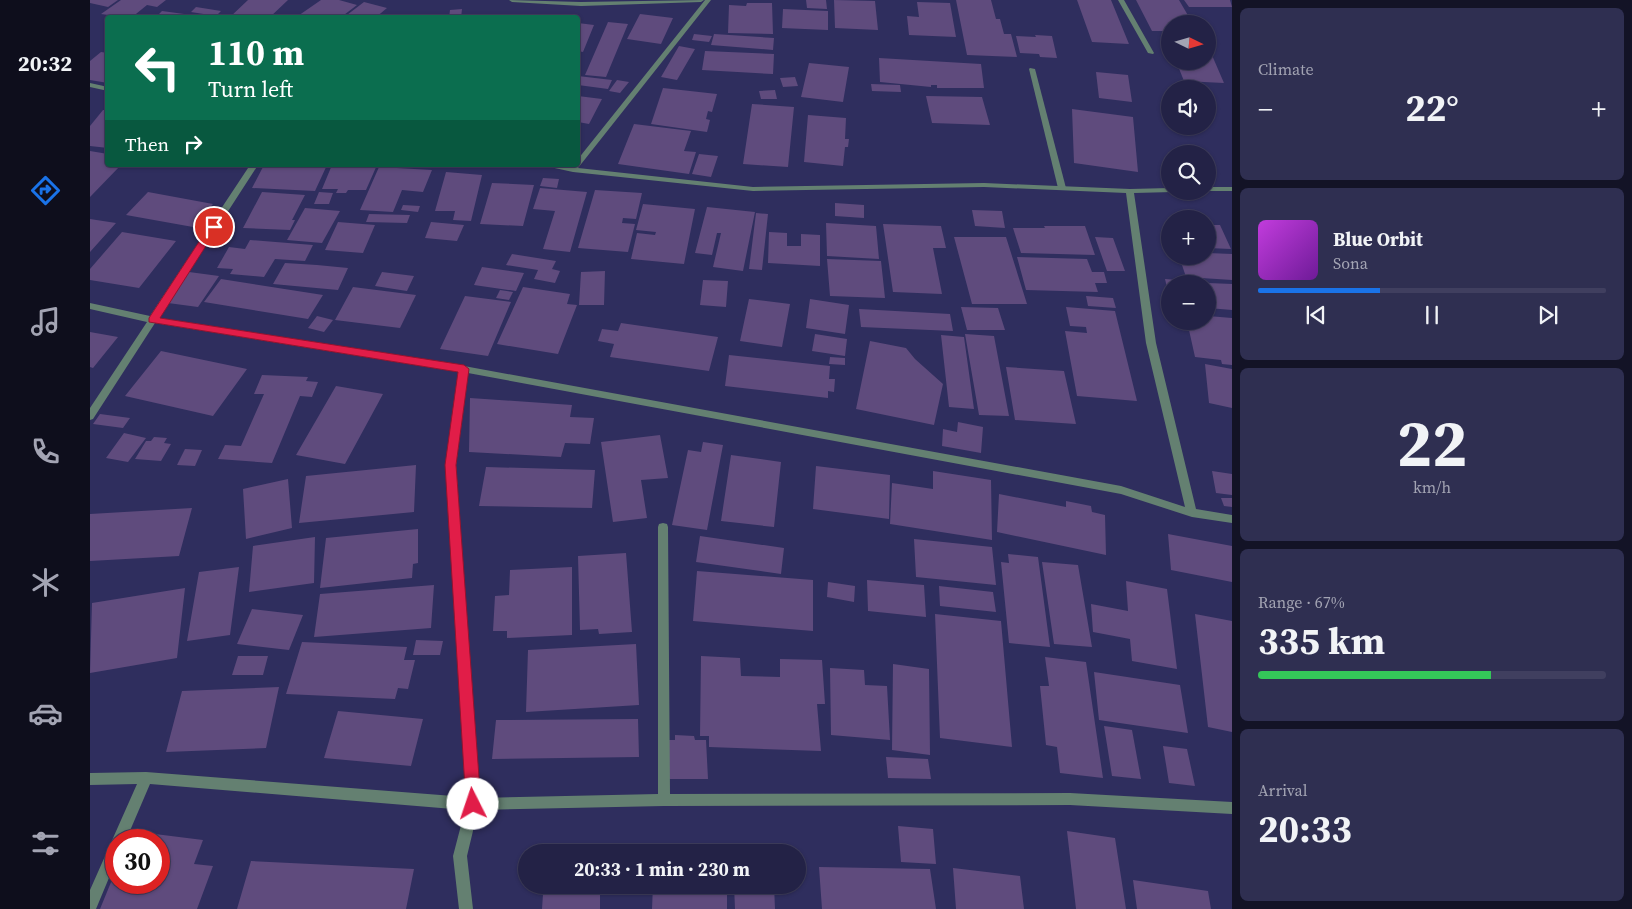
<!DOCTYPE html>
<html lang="en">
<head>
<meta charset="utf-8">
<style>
  body { margin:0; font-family:"Source Serif 4",serif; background:#2f2f51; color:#f1f3f6; height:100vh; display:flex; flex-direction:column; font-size:19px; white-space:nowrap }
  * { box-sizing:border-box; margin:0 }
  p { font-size:16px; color:#a3a4b3 }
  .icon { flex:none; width:28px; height:28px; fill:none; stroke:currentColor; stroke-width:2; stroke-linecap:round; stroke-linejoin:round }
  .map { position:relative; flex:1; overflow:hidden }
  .panel { display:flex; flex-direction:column; gap:8px; padding:8px; background:#131326; width:400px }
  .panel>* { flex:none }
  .banner { position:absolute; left:15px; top:15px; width:475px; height:152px; border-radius:5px; box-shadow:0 1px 4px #0004,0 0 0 1px #403f5f; background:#0b6e4f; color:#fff; overflow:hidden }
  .needle { width:32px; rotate:95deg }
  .fabs { position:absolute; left:1071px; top:15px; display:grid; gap:10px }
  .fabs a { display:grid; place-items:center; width:55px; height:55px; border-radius:50%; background:#232246; box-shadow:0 1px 4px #0004,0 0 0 1px #403f5f; font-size:25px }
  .speed { position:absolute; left:15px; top:829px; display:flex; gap:10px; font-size:25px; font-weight:700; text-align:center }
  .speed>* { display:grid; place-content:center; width:65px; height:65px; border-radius:50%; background:#232246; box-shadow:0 1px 4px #0004,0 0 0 1px #403f5f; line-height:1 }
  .speed .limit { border:8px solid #d22; background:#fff; color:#111 }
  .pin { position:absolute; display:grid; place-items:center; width:42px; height:42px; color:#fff; margin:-21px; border:2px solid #fff; border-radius:50%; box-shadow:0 1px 5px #0007 }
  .me { position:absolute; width:55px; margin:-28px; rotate:356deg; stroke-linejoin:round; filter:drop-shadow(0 0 4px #0008) }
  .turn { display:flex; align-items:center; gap:18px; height:105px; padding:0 20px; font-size:22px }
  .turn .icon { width:65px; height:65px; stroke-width:2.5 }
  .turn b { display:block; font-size:35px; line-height:42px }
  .then { display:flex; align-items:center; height:48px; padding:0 20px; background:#0003; gap:10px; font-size:19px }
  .big { font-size:38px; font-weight:700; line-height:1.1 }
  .panel .tile { flex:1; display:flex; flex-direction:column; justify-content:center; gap:8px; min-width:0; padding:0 18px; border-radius:8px; background:#2f2f51 }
  .panel .dial { align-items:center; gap:0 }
  .dial b { font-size:65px; line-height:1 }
  .song { display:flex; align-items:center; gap:15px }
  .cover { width:60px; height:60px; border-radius:8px; background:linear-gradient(135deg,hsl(290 70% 55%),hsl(280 70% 35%)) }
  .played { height:5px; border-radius:2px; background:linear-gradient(90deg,#1a73e8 35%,#403f5f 35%) }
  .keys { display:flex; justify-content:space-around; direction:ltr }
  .heat { display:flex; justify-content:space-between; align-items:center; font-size:28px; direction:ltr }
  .charge { height:8px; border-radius:4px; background:linear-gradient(90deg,#34c759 67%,#403f5f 0) }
  .trip { position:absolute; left:428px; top:844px; width:288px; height:50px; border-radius:25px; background:#232246; box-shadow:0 1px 4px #0004,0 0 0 1px #403f5f; font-weight:700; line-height:50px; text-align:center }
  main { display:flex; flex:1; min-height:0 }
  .tab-bar { display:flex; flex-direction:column; width:90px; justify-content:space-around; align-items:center; background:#0e0e1c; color:#a3a4b3 }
  .tab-bar .icon { width:35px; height:35px }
  .tab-bar .selected { color:#1a73e8 }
  .tab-bar b { font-size:22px; color:#f1f3f6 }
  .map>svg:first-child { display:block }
</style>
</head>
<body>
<main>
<nav class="tab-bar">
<b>20:32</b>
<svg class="icon selected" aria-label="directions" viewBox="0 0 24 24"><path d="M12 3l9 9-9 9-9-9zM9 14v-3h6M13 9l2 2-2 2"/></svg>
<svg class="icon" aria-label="music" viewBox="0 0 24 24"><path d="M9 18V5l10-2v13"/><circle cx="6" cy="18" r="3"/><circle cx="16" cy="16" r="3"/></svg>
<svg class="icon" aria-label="phone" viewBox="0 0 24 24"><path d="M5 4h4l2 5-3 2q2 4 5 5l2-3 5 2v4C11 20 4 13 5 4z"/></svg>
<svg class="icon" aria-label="climate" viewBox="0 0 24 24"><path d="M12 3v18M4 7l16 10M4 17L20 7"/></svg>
<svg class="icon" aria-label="car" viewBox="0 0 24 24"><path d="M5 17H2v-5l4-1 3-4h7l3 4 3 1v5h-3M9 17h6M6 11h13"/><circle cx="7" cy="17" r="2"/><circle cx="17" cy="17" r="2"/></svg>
<svg class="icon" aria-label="filters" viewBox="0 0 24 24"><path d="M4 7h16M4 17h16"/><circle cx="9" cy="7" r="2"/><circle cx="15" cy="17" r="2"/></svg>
</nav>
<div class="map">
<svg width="1142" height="909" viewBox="0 0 1142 909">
  <rect width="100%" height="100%" fill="#2f2e5e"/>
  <path fill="#5f4b7d" d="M0 0H28L18 7 0 3Z
    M31 0H76L67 7 57 5 41 18 11 14Z
    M158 0H198L179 18H139Z
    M231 0H249L267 5 250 18H205Z
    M716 0H736L737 9 717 8Z
    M744 0 785 1 788 30 745 28Z
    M866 0H901L906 19H910L914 34H921L927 57 877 55Z
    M987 0H1021L1039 44 1002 42Z
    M1046 0H1089L1103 24H1080V31H1062Z
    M1094 0H1140L1142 7H1099Z
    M274 2 297 8 285 18H253Z
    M827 2 860 3 866 37 819 35 817 16 829 17Z
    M657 3H682L683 34 638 33 639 5 656 6Z
    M106 7 131 11 126 16 101 12Z
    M372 9 371 18H359L360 10Z
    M693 9 738 11V30L692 28Z
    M72 11 109 16V18H65Z
    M550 14 583 18 571 44 537 39Z
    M518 22 538 24 516 77 495 75Z
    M488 23 504 25 493 52 488 51Z
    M604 34 622 36 619 42 602 40Z
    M624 34 684 38 683 50 621 45Z
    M945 35 962 36 967 58 950 57 949 54 930 53 926 36 946 37Z
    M589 46 605 49 587 80 571 77Z
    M1118 46 1134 83 1094 81 1086 61H1118Z
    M615 51 684 54 683 74 612 70Z
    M11 52 18 53V83L0 80V61Z
    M789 58 891 64 894 88H847V85H841V87L790 82Z
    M719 63 759 67 753 102 711 97Z
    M1006 72 1038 75 1042 102 1009 98Z
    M488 76 522 80 518 89 488 85Z
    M705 77 708 86 693 87 690 78Z
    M527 80 539 82 530 93 519 91Z
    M781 84 810 85 811 92 782 91Z
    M573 88 627 94 622 112 618 111 616 119 620 120 617 132 561 124Z
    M685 90 687 99H671L669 91Z
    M488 96 512 99 499 124 488 122Z
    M836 96 892 97 900 125 842 123Z
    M662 104 704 107 698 167 653 164Z
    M982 109 1043 117 1048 172 984 163Z
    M13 110H18V148L0 146V126Z
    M718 115 756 118 755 139H759L758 147H755L753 166 714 162Z
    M544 124 601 131 594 151 606 152 599 174 528 164Z
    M0 151 18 154V165H31L0 197Z
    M609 154 628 156 621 177 602 174Z
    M174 165H237L225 191 162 188Z
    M242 165H287L276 190H258L256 193H246L248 189H232Z
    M289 167 342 170 333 192 312 190 303 212 270 210Z
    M356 172 392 175 381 221 363 220 365 211H345Z
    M453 178 469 179 467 188 450 186Z
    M402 183 444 185 433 226 390 224Z
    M450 188 497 192 480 252 453 249 465 211 443 209Z
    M505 190 552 193 546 219 533 218 532 223 545 224 538 252 488 248Z
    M58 192 123 204 103 227 36 215Z
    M172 192 215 195 202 220H205L200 230 153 228Z
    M229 192 243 193 239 204H224Z
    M745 203 774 205V218L745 216Z
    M553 204 605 209 594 264 541 259 547 233 565 235 566 232 546 230Z
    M313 205 330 206 328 212 311 210Z
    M617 207 665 212 653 271 623 267 631 233H627L622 255 605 253Z
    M215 208 250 211 232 243 197 240Z
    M882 210 912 211 915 228 885 226Z
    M666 213 678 214 672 270 659 269Z
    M279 214 320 215 317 223 276 222Z
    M0 219 26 223 0 252Z
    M248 222 285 225 273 253 235 250Z
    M341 222 374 225 367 241 335 238Z
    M736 223 786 226 789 259 737 256Z
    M793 224 851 226 856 248H843L852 294 803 292Z
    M1118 225H1130L1141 249 1118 248Z
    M954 226H995L1005 255 931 253 923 228H955Z
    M32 232 86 241 49 288 0 280V269Z
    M679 232 697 233V246H711V234L730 235V266L678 263Z
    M864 237H916L937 304H882Z
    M1005 237 1023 238 1035 271H1017Z
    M160 240 223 245 215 261 185 259 174 277 140 274 143 269 127 268 139 247 155 249Z
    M1118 253 1142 254V280L1096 277 1089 256H1118Z
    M422 254 466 261 462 269 470 271 465 283 444 279 448 270 416 265Z
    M927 257 997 259 1002 272H1014L1017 283H1005L1008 292 936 290Z
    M737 259 791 261 795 298 740 296Z
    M195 263 227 265 258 268 248 290 183 284Z
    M392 267 434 273 426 291 384 285Z
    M515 271 514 305H489L491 272Z
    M99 272 129 276 108 307 78 303Z
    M292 272 324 276 317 291 285 286Z
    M131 279 233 295 218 319 114 302Z
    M1075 279 1114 282V284H1080L1079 296Z
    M613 280 638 281 636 307 610 305Z
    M1118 283 1142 284V310L1118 308Z
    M263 287 326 295 310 328 245 320Z
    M433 287 480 294 477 304 487 305 468 354 407 344Z
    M410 290 423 292 419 300 406 298Z
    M375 296 421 302 398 356 350 349Z
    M996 296 1023 298 1026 308 998 306Z
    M659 299 700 304 692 347 650 341Z
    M720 299 759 305 755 334 716 328Z
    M871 307 908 308 915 330H877Z
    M976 307 1025 311 1047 401 987 396 975 331 997 333 996 327 980 326Z
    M769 309 860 314 863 331 771 327Z
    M227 316 243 320 234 332 218 328Z
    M1118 316 1142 318V365L1132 364 1131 360 1105 357 1097 321H1118Z
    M531 323 628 337 619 371 520 357 524 344 508 341 512 329 528 331Z
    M0 332 28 337 3 368 0 367Z
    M725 334 757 339 755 356 722 351Z
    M875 334 904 336 919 416 889 415Z
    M851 335 874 337 884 409 859 407Z
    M780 341 816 348 825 359 853 384 844 425 766 409Z
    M71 351 157 369 123 416 35 396Z
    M639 355 740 366 739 379H745L744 392 738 391V398L635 386Z
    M740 357 755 358V365L739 364Z
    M1115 364 1142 369V408L1119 403Z
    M916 367 974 371 986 424 925 420Z
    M172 375 218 377 216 381 228 382 222 397 210 396 182 463 128 459 135 445 151 446 174 394H164Z
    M246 386 293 394 255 464 206 455Z
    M380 398 482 405 480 417 504 418 500 444 475 443 471 457 379 452Z
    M10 414 40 418 33 428 3 424Z
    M868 422 893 427 891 453 852 446 853 429 867 432Z
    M34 433 56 438 38 462 16 458Z
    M570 435 578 478 551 480 557 518 523 522 511 442Z
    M64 437 77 438 74 443 81 444 71 461 45 459 56 441H61Z
    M613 442 633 445 617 530 582 525 598 450 611 452Z
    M95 449 112 450 105 466 87 465Z
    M641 455 691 462 684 527 631 521Z
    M326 465 324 512 209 523 216 476Z
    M726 466 800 475 799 519 723 509Z
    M396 467 505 470 502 508 389 506Z
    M843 471 901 480 902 540 800 524 802 483 843 489Z
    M1122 471 1142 474V495L1126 493Z
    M198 479 202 528 156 539 153 489Z
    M909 494 976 507V501L1001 506 1002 512 1015 515 1016 555 907 532Z
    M1131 498H1142V507L1134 506Z
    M102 508 89 556 0 561V514Z
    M328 529V563L323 564 322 578 230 588 236 538Z
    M1078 534 1142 546V582L1081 570Z
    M610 536 694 548 691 574 606 562Z
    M225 537 224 583 159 592 163 546Z
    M824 539 902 547 906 585 826 577Z
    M536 553 542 632 509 634 508 629 490 630 488 556Z
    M918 554 948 557 960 647 919 643 911 562 919 563Z
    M952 562 988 565 1002 647 964 644Z
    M149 567 140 635 97 641 109 572Z
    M482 567V635L417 638V631H403L405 596 419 595 420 570Z
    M607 571 723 580V631L603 621Z
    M777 580 834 585 836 617 778 611Z
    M1036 581 1077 589 1087 669 1042 661 1040 639 1003 632 1001 604 1038 611Z
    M738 582 765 586 764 602 737 597Z
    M344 585 341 628 224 637 230 594Z
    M849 586 903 592 906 612 850 606Z
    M95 588 87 658 0 673 2 603Z
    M162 609 213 615 199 650 147 644Z
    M845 614 911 621 922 747 850 738Z
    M1105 614 1142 621V732L1118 727Z
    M326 640 353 641 350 655H323Z
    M212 642 317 647 314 660H325L318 689 308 688 305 699 196 694Z
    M546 644 549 705 436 712 438 650Z
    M148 656H178L173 675H142Z
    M611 656 650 658 651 676 690 677V659L732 660 735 704H727L731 751 619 747V736H610Z
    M955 657 996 662 1013 778 970 773 967 747 956 745 950 686H959Z
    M803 664 839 669 840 755 802 750Z
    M740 668 774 670 775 685 797 686 800 740 741 735Z
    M1004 672 1090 685 1098 733 1009 720Z
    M189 687 176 748 76 752 92 691Z
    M248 711 333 719 321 766 234 758Z
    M548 719 549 757 402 759 406 720Z
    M1014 726 1042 730 1051 779 1022 776Z
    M585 735 604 736 605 740H616L618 779H578L579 740H585Z
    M1073 746 1097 749 1105 786 1079 783Z
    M796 757 838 759 841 779 798 778Z
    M808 826 843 829 846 864 811 862Z
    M977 831 1025 838 1036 909H986Z
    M65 834 113 840 104 864 123 866 107 909H10L26 870V882H69V840H63Z
    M161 861 324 869 316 909H147Z
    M729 867 840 869 846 909H732Z
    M863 868 930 876 934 909H866Z
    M1043 880 1118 891 1121 909H1047Z
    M563 885H637V909H562Z
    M644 885H684L685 909H645Z
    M453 894H510V909H452Z"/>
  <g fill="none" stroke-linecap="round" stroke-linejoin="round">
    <path fill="#648071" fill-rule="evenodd" d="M940 68 945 69 976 188 975 190H972L968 188 939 69Z"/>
    <path fill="#648071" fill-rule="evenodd" d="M419 0 491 2 614 0 611 2 491 6 422 2Z
      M615 0H621L488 168 663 187 894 183 1040 189 1080 188V191L1083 192 1044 193 1066 343 1106 509 1142 515V523L1102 517 1031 494 378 373 366 465 389 798 568 794V527L569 524 573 523 577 524 578 527 580 794 980 793 1142 802V814L980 805 574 806 388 810 377 856 383 909H369L363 856 375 810 60 784 36 840H26V861L6 909H0V890L47 784 0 785V773L56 772 376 797 356 465 369 372 65 323 3 419 0 420V408L57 322 0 309V303L60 316 160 165H168L69 318 374 366 1031 486 1095 507 1056 343 1036 193 894 187 663 191 483 172 460 167 459 165H472L481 167 483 165H488V159Z
      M1028 0H1034L1064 53 1063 54 1058 53Z
      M0 83 18 87V91L0 87Z
      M1118 187H1142V191H1118Z"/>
  </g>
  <path fill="#e11d48" stroke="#92132f" d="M124 224 128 227 70 318 374 365 379 369 366 465 391 804 388 809 383 811 378 809 376 804 355 465 368 372 59 322V318L120 225Z"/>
</svg>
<div class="fabs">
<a><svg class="needle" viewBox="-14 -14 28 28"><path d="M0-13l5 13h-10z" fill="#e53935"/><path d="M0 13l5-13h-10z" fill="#a3a4b3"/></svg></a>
<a><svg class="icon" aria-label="sound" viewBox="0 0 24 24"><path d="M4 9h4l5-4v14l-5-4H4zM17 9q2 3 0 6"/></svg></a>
<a><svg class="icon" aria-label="search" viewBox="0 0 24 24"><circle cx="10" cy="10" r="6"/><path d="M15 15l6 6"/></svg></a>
<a>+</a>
<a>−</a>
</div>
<div class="speed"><div class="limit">30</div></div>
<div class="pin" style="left:124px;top:227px;background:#d93025"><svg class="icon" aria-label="arrive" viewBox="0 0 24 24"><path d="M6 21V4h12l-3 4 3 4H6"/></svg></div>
<svg class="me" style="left:383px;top:804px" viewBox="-20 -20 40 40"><circle r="19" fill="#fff"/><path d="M0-13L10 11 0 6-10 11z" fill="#e11d48"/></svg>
<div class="trip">20:33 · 1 min · 230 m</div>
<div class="banner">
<div class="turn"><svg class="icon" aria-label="left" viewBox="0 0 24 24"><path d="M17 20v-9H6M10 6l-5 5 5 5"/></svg><div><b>110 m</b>Turn left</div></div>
<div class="then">Then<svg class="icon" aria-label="right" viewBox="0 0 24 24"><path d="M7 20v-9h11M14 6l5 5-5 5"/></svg></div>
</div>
</div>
<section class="panel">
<div class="tile"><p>Climate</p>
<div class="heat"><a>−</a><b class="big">22°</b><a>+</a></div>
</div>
<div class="tile">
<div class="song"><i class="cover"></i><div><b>Blue Orbit</b><p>Sona</p></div></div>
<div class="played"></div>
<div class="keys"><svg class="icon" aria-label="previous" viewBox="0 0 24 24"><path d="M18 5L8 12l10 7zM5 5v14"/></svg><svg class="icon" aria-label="pause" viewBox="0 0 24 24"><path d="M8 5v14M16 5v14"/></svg><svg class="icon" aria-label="next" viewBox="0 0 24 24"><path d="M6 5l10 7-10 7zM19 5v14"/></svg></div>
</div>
<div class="tile dial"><b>22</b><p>km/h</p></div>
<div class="tile"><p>Range · 67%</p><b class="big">335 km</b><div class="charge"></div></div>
<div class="tile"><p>Arrival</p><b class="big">20:33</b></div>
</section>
</main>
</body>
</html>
